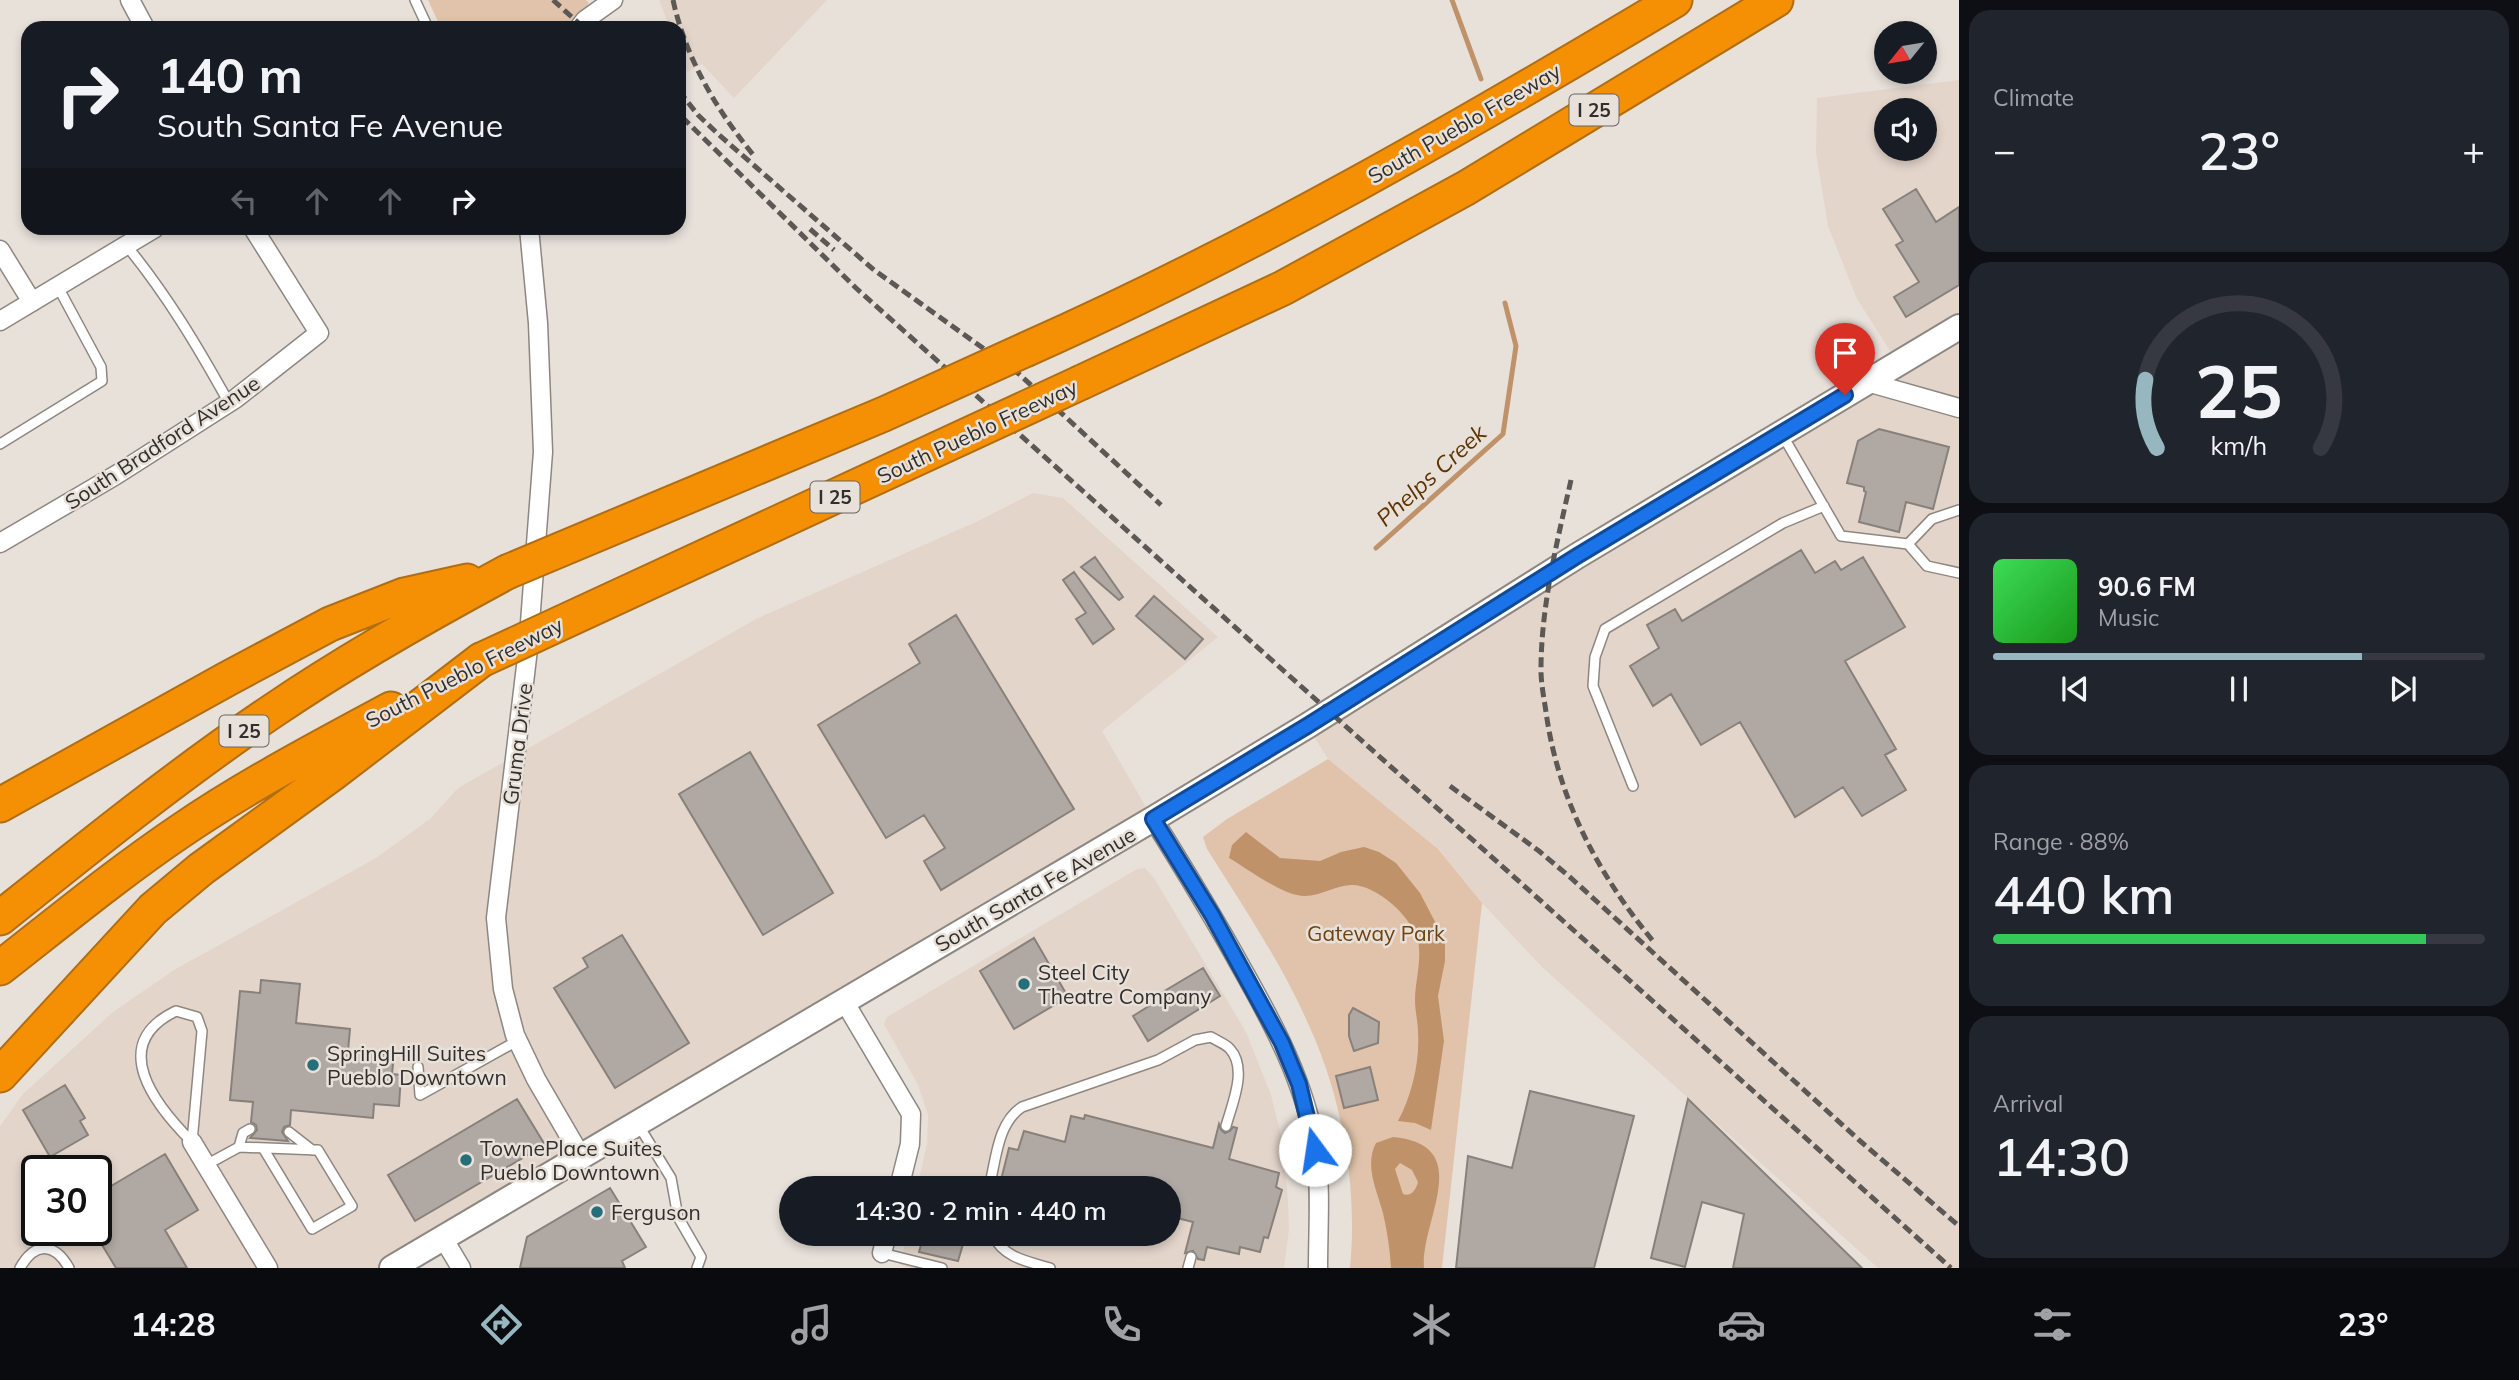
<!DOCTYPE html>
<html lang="en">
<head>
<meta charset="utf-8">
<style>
  body { margin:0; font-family:Mulish,sans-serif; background:#20242c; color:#f1f3f6; height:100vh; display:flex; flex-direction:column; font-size:26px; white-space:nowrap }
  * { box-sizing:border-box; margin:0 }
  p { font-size:23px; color:#9ea1a6 }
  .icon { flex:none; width:38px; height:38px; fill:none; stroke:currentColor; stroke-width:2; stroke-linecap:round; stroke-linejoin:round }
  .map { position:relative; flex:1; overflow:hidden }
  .drawer { display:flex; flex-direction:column; gap:10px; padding:10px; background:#0d0f14; width:560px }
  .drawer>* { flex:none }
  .top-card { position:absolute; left:21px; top:21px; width:665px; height:214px; border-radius:21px; box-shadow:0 4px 10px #0003; background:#171b24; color:#f1f3f6; overflow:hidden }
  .needle { width:46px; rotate:240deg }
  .fabs { position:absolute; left:1874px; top:21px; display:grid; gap:14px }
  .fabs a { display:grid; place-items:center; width:63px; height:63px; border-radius:50%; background:#171b24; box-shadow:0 4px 10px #0003; font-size:35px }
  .speed { position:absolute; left:21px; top:1155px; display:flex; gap:14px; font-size:35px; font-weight:700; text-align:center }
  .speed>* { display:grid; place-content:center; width:91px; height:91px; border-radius:50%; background:#171b24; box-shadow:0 4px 10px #0003; line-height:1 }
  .speed .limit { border:4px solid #111; border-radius:10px; background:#fff; color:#111 }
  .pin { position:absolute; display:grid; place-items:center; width:60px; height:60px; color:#fff; margin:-72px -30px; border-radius:50% 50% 50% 0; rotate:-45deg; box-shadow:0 0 7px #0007 }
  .pin .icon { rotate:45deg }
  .me { position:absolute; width:77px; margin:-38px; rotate:346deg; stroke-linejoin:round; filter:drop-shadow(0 0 5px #0008) }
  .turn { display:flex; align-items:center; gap:24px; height:147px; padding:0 21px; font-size:32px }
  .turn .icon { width:91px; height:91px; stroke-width:2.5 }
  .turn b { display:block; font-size:49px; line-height:60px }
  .lanes { display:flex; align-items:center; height:66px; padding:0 21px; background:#0003; justify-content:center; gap:35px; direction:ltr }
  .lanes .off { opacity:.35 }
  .big { font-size:52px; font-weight:600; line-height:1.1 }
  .drawer .tile { flex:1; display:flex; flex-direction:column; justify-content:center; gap:10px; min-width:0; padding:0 24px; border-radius:21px; background:#20242c }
  .drawer .dial { align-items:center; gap:0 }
  .dial svg { height:182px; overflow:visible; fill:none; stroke:#363941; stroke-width:7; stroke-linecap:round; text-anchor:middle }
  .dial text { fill:#f1f3f6; stroke:none }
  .song { display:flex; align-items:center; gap:21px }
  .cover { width:84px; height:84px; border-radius:10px; background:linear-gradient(135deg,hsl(130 70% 55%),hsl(120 70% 35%)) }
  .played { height:7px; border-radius:4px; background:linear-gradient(90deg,#96b7bf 75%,#363941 75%) }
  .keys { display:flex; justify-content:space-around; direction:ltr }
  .heat { display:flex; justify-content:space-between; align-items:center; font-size:38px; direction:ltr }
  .charge { height:10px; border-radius:5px; background:linear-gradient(90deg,#34c759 88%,#363941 0) }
  .trip { position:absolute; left:779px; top:1176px; width:402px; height:70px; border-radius:35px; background:#171b24; box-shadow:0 4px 10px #0003; font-weight:600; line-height:70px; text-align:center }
  .dock { display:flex; height:112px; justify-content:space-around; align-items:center; background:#090b0e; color:#9ea1a6 }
  .dock .icon { width:49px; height:49px }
  .dock .current { color:#96b7bf }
  .dock b { font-size:32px; color:#f1f3f6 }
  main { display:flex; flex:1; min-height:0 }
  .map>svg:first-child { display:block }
</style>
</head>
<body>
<main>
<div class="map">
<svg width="1959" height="1268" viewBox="0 0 1959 1268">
  <rect width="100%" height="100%" fill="#e8e1da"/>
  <path fill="#e3d5ca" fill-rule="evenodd" d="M659 0H827L734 98 702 64 687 72 679 51V28H670Z
    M1959 80V1268H1878L1543 968 1482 903 1438 849 1328 759 1307 726 1897 362 1857 299 1828 226 1816 153 1817 98ZM1886 110H1925V149H1886Z
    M1033 493 1063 498 1218 637 1102 731 1153 819 392 1268H0V1126L23 1094 113 1012 174 970 376 858 430 819 458 788 756 619 976 522ZM37 1171H96V1230H37Z
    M1145 868 1154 878 1246 1032 1271 1095 1282 1139 1288 1201 1289 1229 1284 1268H911L900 1265 907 1234H1169V1188H917L927 1144 928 1115 918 1085 884 1024 887 1017 1137 869Z"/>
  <path fill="#e0c3aa" d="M428 0H586L589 3 569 28H441Z
    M1328 759 1438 849 1482 903 1442 1268H1350C1358 1184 1342 1095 1306 1019 1279 959 1242 905 1207 849L1203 837 1227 819Z"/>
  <path fill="#c0926a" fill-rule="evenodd" d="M1246 832 1280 858 1320 861 1341 852 1364 847 1379 852 1396 863 1420 893 1445 941V961L1438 996 1444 1041 1431 1130 1415 1123 1398 1121C1412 1095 1420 1061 1418 1032 1418 1022 1415 1011 1415 1000 1415 982 1422 960 1418 941 1412 917 1377 885 1352 885 1336 885 1321 896 1305 896 1283 896 1248 869 1229 858L1232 845Z
    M1393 1137C1477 1145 1420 1221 1424 1268H1391C1390 1249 1387 1231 1383 1213 1377 1190 1364 1166 1376 1143ZM1400 1163 1412 1170 1418 1182C1416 1190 1411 1197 1403 1194L1395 1169Z"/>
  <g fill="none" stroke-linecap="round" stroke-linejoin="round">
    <path stroke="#c0926a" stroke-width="5" d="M1452 0 1481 79
      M1376 548 1503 434 1516 346 1505 303"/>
  </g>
  <path fill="#b0a9a3" stroke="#88817b" stroke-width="2" d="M1916 189 1936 222 1959 207V285L1906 317 1894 297 1919 282 1896 245 1903 241 1883 209Z
    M1879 429 1949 447 1933 509 1906 502 1899 532 1859 522 1866 492 1864 491V487L1847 483 1858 441Z
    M1801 550 1815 573 1835 561 1841 570 1863 557 1905 627 1845 661 1896 749 1885 755 1906 790 1862 816 1843 787 1795 817 1740 722 1701 745 1671 694 1653 706 1630 666 1659 648 1647 625 1675 609 1682 621Z
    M1095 557 1123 597 1119 600 1081 567Z
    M1074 572 1114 629 1093 644 1076 619 1086 613 1063 580Z
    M1154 596 1203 639 1185 659 1136 616Z
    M956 615 1074 809 941 890 924 861 945 848 924 815 886 838 818 725 920 663 909 644Z
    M750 752 833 893 763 935 679 794Z
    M622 935 689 1043 615 1088 554 988 588 967 583 958Z
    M1034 938 1068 997 1014 1029 980 971Z
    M1203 968 1220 996 1148 1041 1133 1016 1149 1006 1146 1002Z
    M261 980 300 984 296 1023 350 1029 348 1051 394 1055 392 1074 401 1075 399 1106 374 1104 373 1118 291 1110 290 1125 284 1127 282 1132 288 1141 250 1138 257 1130 256 1125 251 1122 253 1102 230 1100 240 991 260 993Z
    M1353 1008 1379 1022 1378 1043 1354 1051 1349 1036V1015Z
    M1370 1067 1378 1100 1344 1108 1336 1076Z
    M65 1085 85 1118 80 1121 88 1135 50 1157 23 1110Z
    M1530 1091 1634 1116 1594 1268H1456L1468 1156 1512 1168Z
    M517 1099 545 1145 415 1221 388 1175Z
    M1688 1099 1862 1268H1733L1744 1214 1702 1202 1685 1267 1651 1258Z
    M1085 1115 1213 1148 1219 1124 1221 1130 1225 1133 1230 1131 1233 1127 1237 1128 1229 1159 1279 1173 1276 1187 1282 1190 1268 1238 1264 1237 1260 1252 1240 1247 1239 1254 1207 1247 1204 1260 1198 1259 1193 1251 1185 1253 1193 1222 1169 1216V1188H999L1009 1148 1018 1150 1024 1131 1065 1142 1071 1116 1084 1119Z
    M165 1154 198 1210 165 1230 187 1268H116L96 1235V1195Z
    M610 1188 646 1247 622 1261 625 1268H520L527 1237Z
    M924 1234H966L958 1261 919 1252Z"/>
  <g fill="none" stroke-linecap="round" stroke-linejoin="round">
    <defs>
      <path id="service" d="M415 0 428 28
        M126 245C167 295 198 347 229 403
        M1783 436 1841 536 1908 544 1932 519 1959 510
        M0 444 102 381 101 367 58 287
        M1908 544 1927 566 1959 573
        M1633 786 1593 686 1595 657 1605 629 1783 523 1824 506
        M176 1011 197 1017 202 1031 192 1142C155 1105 107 1044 176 1011Z
        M418 1067 420 1095 517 1041
        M639 1126 671 1178 678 1217 701 1257 697 1268
        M289 1132 312 1150
        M239 1147 243 1133 250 1129
        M206 1165 239 1147 318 1150 352 1206 312 1229 263 1148
        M901 1179 938 1188
        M989 1188C996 1161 997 1123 1022 1107L1158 1060 1195 1040 1211 1037C1217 1041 1226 1044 1230 1049 1248 1069 1232 1104 1226 1126
        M992 1234C1004 1258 1026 1261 1050 1268
        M882 1253 942 1268
        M20 1268C35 1241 55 1243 69 1268
        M1188 1268 1191 1257"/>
      <path id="minor" d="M130 0 145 28
        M579 28 585 20 613 0
        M529 228 538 323 543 452 528 649 496 918 503 989 515 1035 536 1079 582 1158
        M0 250 32 302
        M0 321 155 228
        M1867 382 1959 408
        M0 543 116 475 235 399 319 333 253 228
        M1153 819C1183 867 1213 916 1240 965 1273 1023 1306 1084 1316 1151 1321 1190 1318 1229 1318 1268
        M844 1001 911 1114 910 1144 899 1188
        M192 1142 268 1268
        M443 1238 461 1268
        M882 1253 887 1234"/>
      <path id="secondary" d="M392 1268 1153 819 1307 726 1577 556 1959 327"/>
      <path id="motorway" d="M1027 349C1252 249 1464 126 1675 0
        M1082 382 1283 288 1466 188 1776 0
        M0 805 227 679 330 624 404 595 467 581
        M0 918C90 846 179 774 274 710 349 659 427 615 507 572
        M0 968C59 922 117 874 179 832 246 786 319 748 391 709
        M0 1075 153 909 201 869 332 774 481 660"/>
    </defs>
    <use href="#service" stroke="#8e8781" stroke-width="12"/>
    <use href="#minor" stroke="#8e8781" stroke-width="21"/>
    <use href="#secondary" stroke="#8e8781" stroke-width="28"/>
    <use href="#motorway" stroke="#b06e13" stroke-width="37"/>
    <use href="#service" stroke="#fff" stroke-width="9"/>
    <use href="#minor" stroke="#fff" stroke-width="18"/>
    <use href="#secondary" stroke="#fff" stroke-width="24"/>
    <use href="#motorway" stroke="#f59005" stroke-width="33"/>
    <path stroke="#5c5855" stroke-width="5" stroke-dasharray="10 5" stroke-linecap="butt" d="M553 0 584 28
      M673 0C686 59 717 111 755 157
      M679 91 698 115 718 134 874 270 1019 374 1161 505
      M682 117 856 288 1951 1268
      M810 229 834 250
      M1571 480C1557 542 1541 606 1541 670 1541 684 1544 698 1546 712 1558 799 1598 874 1653 941
      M1450 786 1539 851 1571 878 1859 1140 1959 1226"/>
    <defs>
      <path id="motorway-bridge" d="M507 572 884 414 1027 349
        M481 660 1082 382"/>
    </defs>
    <use href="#motorway-bridge" stroke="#b06e13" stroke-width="37" stroke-linecap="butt"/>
    <use href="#motorway-bridge" stroke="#f59005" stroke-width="33"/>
  </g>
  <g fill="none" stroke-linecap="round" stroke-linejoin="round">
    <defs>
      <path id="route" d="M1315 1150 1299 1084 1282 1043 1212 915 1153 819 1307 726 1577 556 1845 395"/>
    </defs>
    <use href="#route" stroke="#114b97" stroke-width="18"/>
    <use href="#route" stroke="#1a73e8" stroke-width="12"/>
  </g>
  <g fill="#276e7b" stroke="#e8e1da" stroke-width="2.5">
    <circle cx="1024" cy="984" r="7"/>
    <circle cx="313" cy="1065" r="7"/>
    <circle cx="466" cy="1160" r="7"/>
    <circle cx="597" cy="1212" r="7"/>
  </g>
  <g text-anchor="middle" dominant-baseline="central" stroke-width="5" stroke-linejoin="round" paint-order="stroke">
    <g fill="#e8e1da" stroke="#686460" stroke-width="2">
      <rect x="1569.5" y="94.5" width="49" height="31" rx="5"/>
      <rect x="810.5" y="481.5" width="49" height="31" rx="5"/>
      <rect x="219.5" y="715.5" width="49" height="31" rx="5"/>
    </g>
    <g font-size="19" font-weight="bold" fill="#312e2c">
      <text x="1594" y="110">I 25</text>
      <text x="835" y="497">I 25</text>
      <text x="244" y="731">I 25</text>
    </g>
    <g font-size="21" fill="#312e2c" stroke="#e8e1da">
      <text transform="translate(1464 123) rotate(-30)">South Pueblo Freeway</text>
      <text transform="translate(977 431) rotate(-25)">South Pueblo Freeway</text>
      <text transform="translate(162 442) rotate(-33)">South Bradford Avenue</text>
      <text transform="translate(464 672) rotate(-27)">South Pueblo Freeway</text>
      <text transform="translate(517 744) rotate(-83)">Gruma Drive</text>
      <text transform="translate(1035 889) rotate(-30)">South Santa Fe Avenue</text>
    </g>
    <g font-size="21" fill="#6f4211" stroke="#e8e1da">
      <text x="1376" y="933">Gateway Park</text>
    </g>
    <g font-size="21" fill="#312e2c" stroke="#e8e1da" text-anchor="start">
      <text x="1038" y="972">Steel City<tspan x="1038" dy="24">Theatre Company</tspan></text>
      <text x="327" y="1053">SpringHill Suites<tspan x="327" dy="24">Pueblo Downtown</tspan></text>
      <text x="480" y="1148">TownePlace Suites<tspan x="480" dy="24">Pueblo Downtown</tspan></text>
      <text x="611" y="1212">Ferguson</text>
    </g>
    <g font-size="23" font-style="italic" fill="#5f3300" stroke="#e8e1da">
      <text transform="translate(1431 475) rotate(-42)">Phelps Creek</text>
    </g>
  </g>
</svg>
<div class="fabs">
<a><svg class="needle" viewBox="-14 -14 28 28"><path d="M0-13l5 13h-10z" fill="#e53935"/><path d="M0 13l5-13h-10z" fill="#9ea1a6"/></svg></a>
<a><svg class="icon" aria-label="sound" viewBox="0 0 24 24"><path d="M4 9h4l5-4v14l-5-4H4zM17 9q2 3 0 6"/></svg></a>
</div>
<div class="speed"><div class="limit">30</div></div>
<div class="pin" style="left:1845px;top:395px;background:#d93025"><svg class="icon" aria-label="arrive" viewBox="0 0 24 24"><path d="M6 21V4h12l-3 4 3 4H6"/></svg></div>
<svg class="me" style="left:1315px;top:1150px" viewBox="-20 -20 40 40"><circle r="19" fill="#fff"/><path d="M0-13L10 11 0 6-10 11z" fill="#1a73e8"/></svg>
<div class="trip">14:30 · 2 min · 440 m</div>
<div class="top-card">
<div class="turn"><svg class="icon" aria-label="right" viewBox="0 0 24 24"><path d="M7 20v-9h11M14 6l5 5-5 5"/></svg><div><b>140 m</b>South Santa Fe Avenue</div></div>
<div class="lanes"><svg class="icon off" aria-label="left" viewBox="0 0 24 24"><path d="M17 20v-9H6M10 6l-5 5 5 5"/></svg><svg class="icon off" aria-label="ahead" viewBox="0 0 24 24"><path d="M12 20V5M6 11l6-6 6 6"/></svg><svg class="icon off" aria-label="ahead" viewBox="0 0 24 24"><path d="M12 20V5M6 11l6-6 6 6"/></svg><svg class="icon" aria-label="right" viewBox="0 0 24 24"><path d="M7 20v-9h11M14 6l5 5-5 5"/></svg></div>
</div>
</div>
<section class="drawer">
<div class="tile"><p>Climate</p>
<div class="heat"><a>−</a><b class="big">23°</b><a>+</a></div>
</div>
<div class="tile dial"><svg viewBox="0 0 100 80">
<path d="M14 69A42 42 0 1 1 86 69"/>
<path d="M14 69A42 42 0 0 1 9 39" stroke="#96b7bf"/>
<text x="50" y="56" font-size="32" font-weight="700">25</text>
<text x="50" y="72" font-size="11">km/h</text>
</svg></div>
<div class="tile">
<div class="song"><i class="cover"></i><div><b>90.6 FM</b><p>Music</p></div></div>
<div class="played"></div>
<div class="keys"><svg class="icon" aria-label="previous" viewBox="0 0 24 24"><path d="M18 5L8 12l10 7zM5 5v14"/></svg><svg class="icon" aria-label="pause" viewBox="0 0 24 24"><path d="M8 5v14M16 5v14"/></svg><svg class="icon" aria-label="next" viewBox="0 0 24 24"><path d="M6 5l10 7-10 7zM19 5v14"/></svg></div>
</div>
<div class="tile"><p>Range · 88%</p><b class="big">440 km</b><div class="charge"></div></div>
<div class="tile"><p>Arrival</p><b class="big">14:30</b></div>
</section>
</main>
<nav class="dock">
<b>14:28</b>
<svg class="icon current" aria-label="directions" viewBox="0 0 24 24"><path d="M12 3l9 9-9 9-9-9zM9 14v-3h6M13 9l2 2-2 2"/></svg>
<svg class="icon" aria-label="music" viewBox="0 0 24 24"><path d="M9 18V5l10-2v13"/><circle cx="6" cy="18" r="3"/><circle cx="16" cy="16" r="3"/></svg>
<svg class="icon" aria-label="phone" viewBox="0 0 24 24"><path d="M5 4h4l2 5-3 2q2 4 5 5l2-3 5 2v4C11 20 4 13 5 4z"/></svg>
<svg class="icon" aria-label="climate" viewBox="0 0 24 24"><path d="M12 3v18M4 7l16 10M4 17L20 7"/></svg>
<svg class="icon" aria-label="car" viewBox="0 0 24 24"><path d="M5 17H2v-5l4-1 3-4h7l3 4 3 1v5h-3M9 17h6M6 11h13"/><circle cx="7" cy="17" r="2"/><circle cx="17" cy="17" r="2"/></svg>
<svg class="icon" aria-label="filters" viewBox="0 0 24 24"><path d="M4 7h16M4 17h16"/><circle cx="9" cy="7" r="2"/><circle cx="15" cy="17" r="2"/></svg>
<b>23°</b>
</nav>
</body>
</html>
